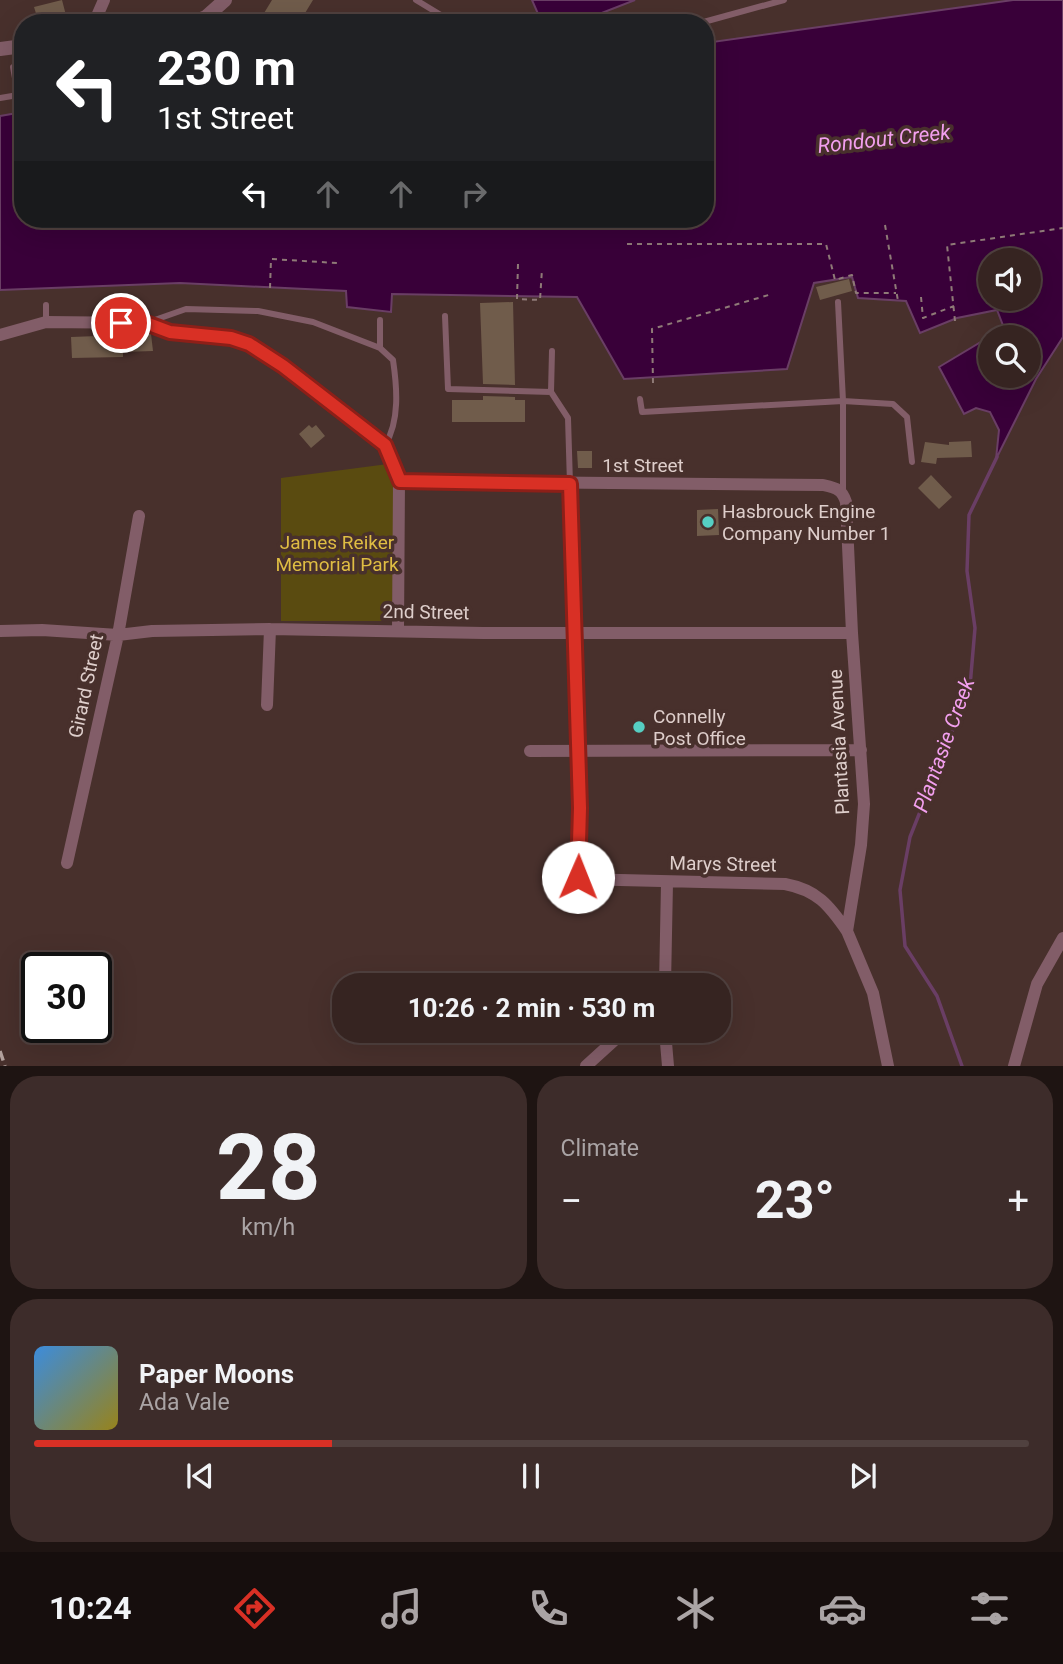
<!DOCTYPE html>
<html lang="en">
<head>
<meta charset="utf-8">
<style>
  body { margin:0; font-family:Roboto,sans-serif; background:#3d2c2a; color:#f1f3f6; height:100vh; display:flex; flex-direction:column; font-size:26px; white-space:nowrap }
  * { box-sizing:border-box; margin:0 }
  p { font-size:23px; color:#aaa4a5 }
  .icon { flex:none; width:38px; height:38px; fill:none; stroke:currentColor; stroke-width:2; stroke-linecap:round; stroke-linejoin:round }
  .map { position:relative; height:1066px; overflow:hidden }
  .drawer { display:flex; flex-direction:column; gap:10px; padding:10px; background:#1e1412; flex:1 }
  .drawer>* { flex:none }
  .banner { position:absolute; left:14px; top:14px; width:700px; height:214px; border-radius:28px; box-shadow:0 7px 28px #0002,0 0 0 2px #50413f; background:#202124; color:#fff; overflow:hidden }
  .controls { position:absolute; left:978px; top:248px; display:grid; gap:14px }
  .controls a { display:grid; place-items:center; width:63px; height:63px; border-radius:50%; background:#362421; box-shadow:0 7px 28px #0002,0 0 0 2px #50413f; font-size:35px }
  .speed { position:absolute; left:21px; top:952px; display:flex; gap:14px; font-size:35px; font-weight:700; text-align:center }
  .speed>* { display:grid; place-content:center; width:91px; height:91px; border-radius:50%; background:#362421; box-shadow:0 7px 28px #0002,0 0 0 2px #50413f; line-height:1 }
  .speed .limit { border:4px solid #111; border-radius:10px; background:#fff; color:#111 }
  .pin { position:absolute; display:grid; place-items:center; width:60px; height:60px; color:#fff; margin:-30px; border:4px solid #fff; border-radius:50%; box-shadow:0 2px 7px #0007 }
  .me { position:absolute; width:77px; margin:-38px; rotate:1deg; stroke-linejoin:round; filter:drop-shadow(0 0 5px #0008) }
  .turn { display:flex; align-items:center; gap:24px; height:147px; padding:0 28px; font-size:32px }
  .turn .icon { width:91px; height:91px; stroke-width:2.5 }
  .turn b { display:block; font-size:49px; line-height:60px }
  .lanes { display:flex; align-items:center; height:66px; padding:0 28px; background:#0003; justify-content:center; gap:35px; direction:ltr }
  .lanes .off { opacity:.35 }
  .big { font-size:52px; font-weight:700; line-height:1.1 }
  .drawer .card { flex:1; display:flex; flex-direction:column; justify-content:center; gap:10px; min-width:0; padding:0 24px; border-radius:28px; background:#3d2c2a }
  .drawer .dial { align-items:center; gap:0 }
  .dial b { font-size:91px; line-height:1 }
  .song { display:flex; align-items:center; gap:21px }
  .cover { width:84px; height:84px; border-radius:10px; background:linear-gradient(135deg,hsl(210 70% 55%),hsl(50 70% 35%)) }
  .played { height:7px; border-radius:4px; background:linear-gradient(90deg,#d93025 30%,#50413f 30%) }
  .keys { display:flex; justify-content:space-around; direction:ltr }
  .heat { display:flex; justify-content:space-between; align-items:center; font-size:38px; direction:ltr }
  .drawer .tiles { flex:1; display:grid; gap:10px; grid-template-columns:1fr 1fr }
  .card:last-child { grid-column:span 2 }
  .trip { position:absolute; left:332px; top:973px; width:399px; height:70px; border-radius:28px; background:#362421; box-shadow:0 7px 28px #0002,0 0 0 2px #50413f; font-weight:700; line-height:70px; text-align:center }
  .dock { display:flex; height:112px; justify-content:space-around; align-items:center; background:#160e0d; color:#aaa4a5 }
  .dock .icon { width:49px; height:49px }
  .dock .active { color:#d93025 }
  .dock b { font-size:32px; color:#f1f3f6 }
  .map>svg:first-child { display:block }
</style>
</head>
<body>
<div class="map">
<svg width="1063" height="1066" viewBox="0 0 1063 1066">
  <rect width="100%" height="100%" fill="#48302c"/>
  <path fill="#5a4b10" d="M388 464 396 485 392 621H281V478Z"/>
  <path fill="#390039" stroke="#6a3e65" stroke-width="2" fill-rule="evenodd" d="M532 0H635L576 23H542Z
    M1013 0H1063V337L1036 379 996 459 999 430 990 412 976 408 964 414 939 367 1004 328 997 310 957 318 920 333 906 301 858 298 852 277 814 283 787 369 624 379 577 297 392 294 391 312 347 307 346 291 180 283 0 290V116L23 112V219H705V43ZM990 261H1029V299H990ZM990 338H1029V376H990Z"/>
  <g fill="none" stroke-linecap="round" stroke-linejoin="round">
    <path stroke="#6a3e65" stroke-width="3.5" d="M962 1066 937 996 905 946 900 890 910 837 970 686 975 628 967 571 969 515 997 457"/>
  </g>
  <path fill="#705c4b" d="M62 0 68 23H39L34 7Z
    M272 0H313L299 23H258Z
    M849 279 852 291 820 300 816 287Z
    M513 302 515 385 483 384 480 303Z
    M151 334 153 351 123 352V357L72 358 71 337Z
    M483 396 515 397V400H525V422H452V400H483Z
    M309 425 312 428 316 425 325 436 311 448 299 434Z
    M971 441 972 457 937 458 936 464 921 462 925 442 949 445V442Z
    M577 451H592V468H578Z
    M931 475 952 497 939 509 918 488Z
    M718 509 719 535 697 536V510Z"/>
  <g fill="none" stroke-linecap="round" stroke-linejoin="round">
    <path stroke="#8f7a77" stroke-width="2" stroke-dasharray="5 5" stroke-linecap="butt" d="M885 225 898 301
      M627 244H826L835 280 852 275 856 293H896
      M518 264 517 299 540 300 542 269
      M270 288 271 259 337 263
      M921 297 923 318 954 306
      M955 321 947 245 1063 228
      M653 383 652 329 772 294"/>
    <path stroke="#825d68" stroke-width="6" d="M416 0 454 23
      M700 23 784 0
      M0 98 18 95 13 67 23 63
      M838 302 843 401 893 404 907 417 912 462
      M46 305V322
      M445 316 448 389 551 392
      M149 322 186 309 258 311 313 322 380 348 393 360C397 387 400 421 385 445
      M380 348V320
      M552 351 551 392 568 418 570 484
      M640 399 642 412 843 401V491"/>
    <path stroke="#825d68" stroke-width="12" d="M94 23 104 0
      M0 335 46 322 146 323 170 332 231 338 249 344 283 366 331 405 372 432 385 445 399 481 398 631
      M399 481 823 485C836 488 842 489 846 502L852 633 864 804 861 845 847 931 873 993 888 1066
      M570 484 580 808 579 879 785 884C817 890 829 905 847 931
      M0 631 42 630 118 635 152 631 270 629 483 633H852
      M267 705 270 629
      M530 751 861 750
      M67 863 118 635 139 516
      M665 985 667 883
      M665 1031 668 1066
      M586 1066 619 1036 665 1034
      M1014 1066 1037 984 1063 938"/>
    <path stroke="#825d68" stroke-width="14" d="M192 23 206 17 225 0
      M0 49 23 46"/>
    <path stroke="#b2a09c" stroke-width="3.5" stroke-dasharray="10 5" stroke-linecap="butt" d="M0 1051 5 1066"/>
  </g>
  <g fill="none" stroke-linecap="round" stroke-linejoin="round">
    <defs>
      <path id="route" d="M121 323H146L170 332 231 338 249 344 283 366 385 445 400 481 570 484 580 808 578 877"/>
    </defs>
    <use href="#route" stroke="#8d1f18" stroke-width="18"/>
    <use href="#route" stroke="#d93025" stroke-width="12"/>
  </g>
  <g fill="#56cec2" stroke="#48302c" stroke-width="2.5">
    <circle cx="708" cy="522" r="7"/>
    <circle cx="639" cy="727" r="7"/>
  </g>
  <g text-anchor="middle" dominant-baseline="central" stroke-width="7" stroke-linejoin="round" paint-order="stroke">
    <g font-size="19" fill="#dececb" stroke="#48302c">
      <text x="643" y="465">1st Street</text>
      <text transform="translate(426 612) rotate(1)">2nd Street</text>
      <text transform="translate(86 686) rotate(-78)">Girard Street</text>
      <text transform="translate(839 742) rotate(-93)">Plantasia Avenue</text>
      <text transform="translate(723 864) rotate(1)">Marys Street</text>
    </g>
    <g font-size="19" fill="#dececb" stroke="#48302c" text-anchor="start">
      <text x="722" y="511">Hasbrouck Engine<tspan x="722" dy="22">Company Number 1</tspan></text>
      <text x="653" y="716">Connelly<tspan x="653" dy="22">Post Office</tspan></text>
    </g>
    <g font-size="19" fill="#dfbd43" stroke="#48302c">
      <text x="337" y="542">James Reiker<tspan x="337" dy="22">Memorial Park</tspan></text>
    </g>
    <g font-size="21" font-style="italic" fill="#f29fee" stroke="#48302c">
      <text transform="translate(884 139) rotate(-6)">Rondout Creek</text>
      <text transform="translate(944 745) rotate(-70)">Plantasie Creek</text>
    </g>
  </g>
</svg>
<div class="controls">
<a><svg class="icon" aria-label="sound" viewBox="0 0 24 24"><path d="M4 9h4l5-4v14l-5-4H4zM17 9q2 3 0 6"/></svg></a>
<a><svg class="icon" aria-label="search" viewBox="0 0 24 24"><circle cx="10" cy="10" r="6"/><path d="M15 15l6 6"/></svg></a>
</div>
<div class="speed"><div class="limit">30</div></div>
<div class="pin" style="left:121px;top:323px;background:#d93025"><svg class="icon" aria-label="arrive" viewBox="0 0 24 24"><path d="M6 21V4h12l-3 4 3 4H6"/></svg></div>
<svg class="me" style="left:578px;top:877px" viewBox="-20 -20 40 40"><circle r="19" fill="#fff"/><path d="M0-13L10 11 0 6-10 11z" fill="#d93025"/></svg>
<div class="trip">10:26 · 2 min · 530 m</div>
<div class="banner">
<div class="turn"><svg class="icon" aria-label="left" viewBox="0 0 24 24"><path d="M17 20v-9H6M10 6l-5 5 5 5"/></svg><div><b>230 m</b>1st Street</div></div>
<div class="lanes"><svg class="icon" aria-label="left" viewBox="0 0 24 24"><path d="M17 20v-9H6M10 6l-5 5 5 5"/></svg><svg class="icon off" aria-label="ahead" viewBox="0 0 24 24"><path d="M12 20V5M6 11l6-6 6 6"/></svg><svg class="icon off" aria-label="ahead" viewBox="0 0 24 24"><path d="M12 20V5M6 11l6-6 6 6"/></svg><svg class="icon off" aria-label="right" viewBox="0 0 24 24"><path d="M7 20v-9h11M14 6l5 5-5 5"/></svg></div>
</div>
</div>
<section class="drawer">
<div class="tiles">
<div class="card dial"><b>28</b><p>km/h</p></div>
<div class="card"><p>Climate</p>
<div class="heat"><a>−</a><b class="big">23°</b><a>+</a></div>
</div>
<div class="card">
<div class="song"><i class="cover"></i><div><b>Paper Moons</b><p>Ada Vale</p></div></div>
<div class="played"></div>
<div class="keys"><svg class="icon" aria-label="previous" viewBox="0 0 24 24"><path d="M18 5L8 12l10 7zM5 5v14"/></svg><svg class="icon" aria-label="pause" viewBox="0 0 24 24"><path d="M8 5v14M16 5v14"/></svg><svg class="icon" aria-label="next" viewBox="0 0 24 24"><path d="M6 5l10 7-10 7zM19 5v14"/></svg></div>
</div>
</div>
</section>
<nav class="dock">
<b>10:24</b>
<svg class="icon active" aria-label="directions" viewBox="0 0 24 24"><path d="M12 3l9 9-9 9-9-9zM9 14v-3h6M13 9l2 2-2 2"/></svg>
<svg class="icon" aria-label="music" viewBox="0 0 24 24"><path d="M9 18V5l10-2v13"/><circle cx="6" cy="18" r="3"/><circle cx="16" cy="16" r="3"/></svg>
<svg class="icon" aria-label="phone" viewBox="0 0 24 24"><path d="M5 4h4l2 5-3 2q2 4 5 5l2-3 5 2v4C11 20 4 13 5 4z"/></svg>
<svg class="icon" aria-label="climate" viewBox="0 0 24 24"><path d="M12 3v18M4 7l16 10M4 17L20 7"/></svg>
<svg class="icon" aria-label="car" viewBox="0 0 24 24"><path d="M5 17H2v-5l4-1 3-4h7l3 4 3 1v5h-3M9 17h6M6 11h13"/><circle cx="7" cy="17" r="2"/><circle cx="17" cy="17" r="2"/></svg>
<svg class="icon" aria-label="filters" viewBox="0 0 24 24"><path d="M4 7h16M4 17h16"/><circle cx="9" cy="7" r="2"/><circle cx="15" cy="17" r="2"/></svg>
</nav>
</body>
</html>
